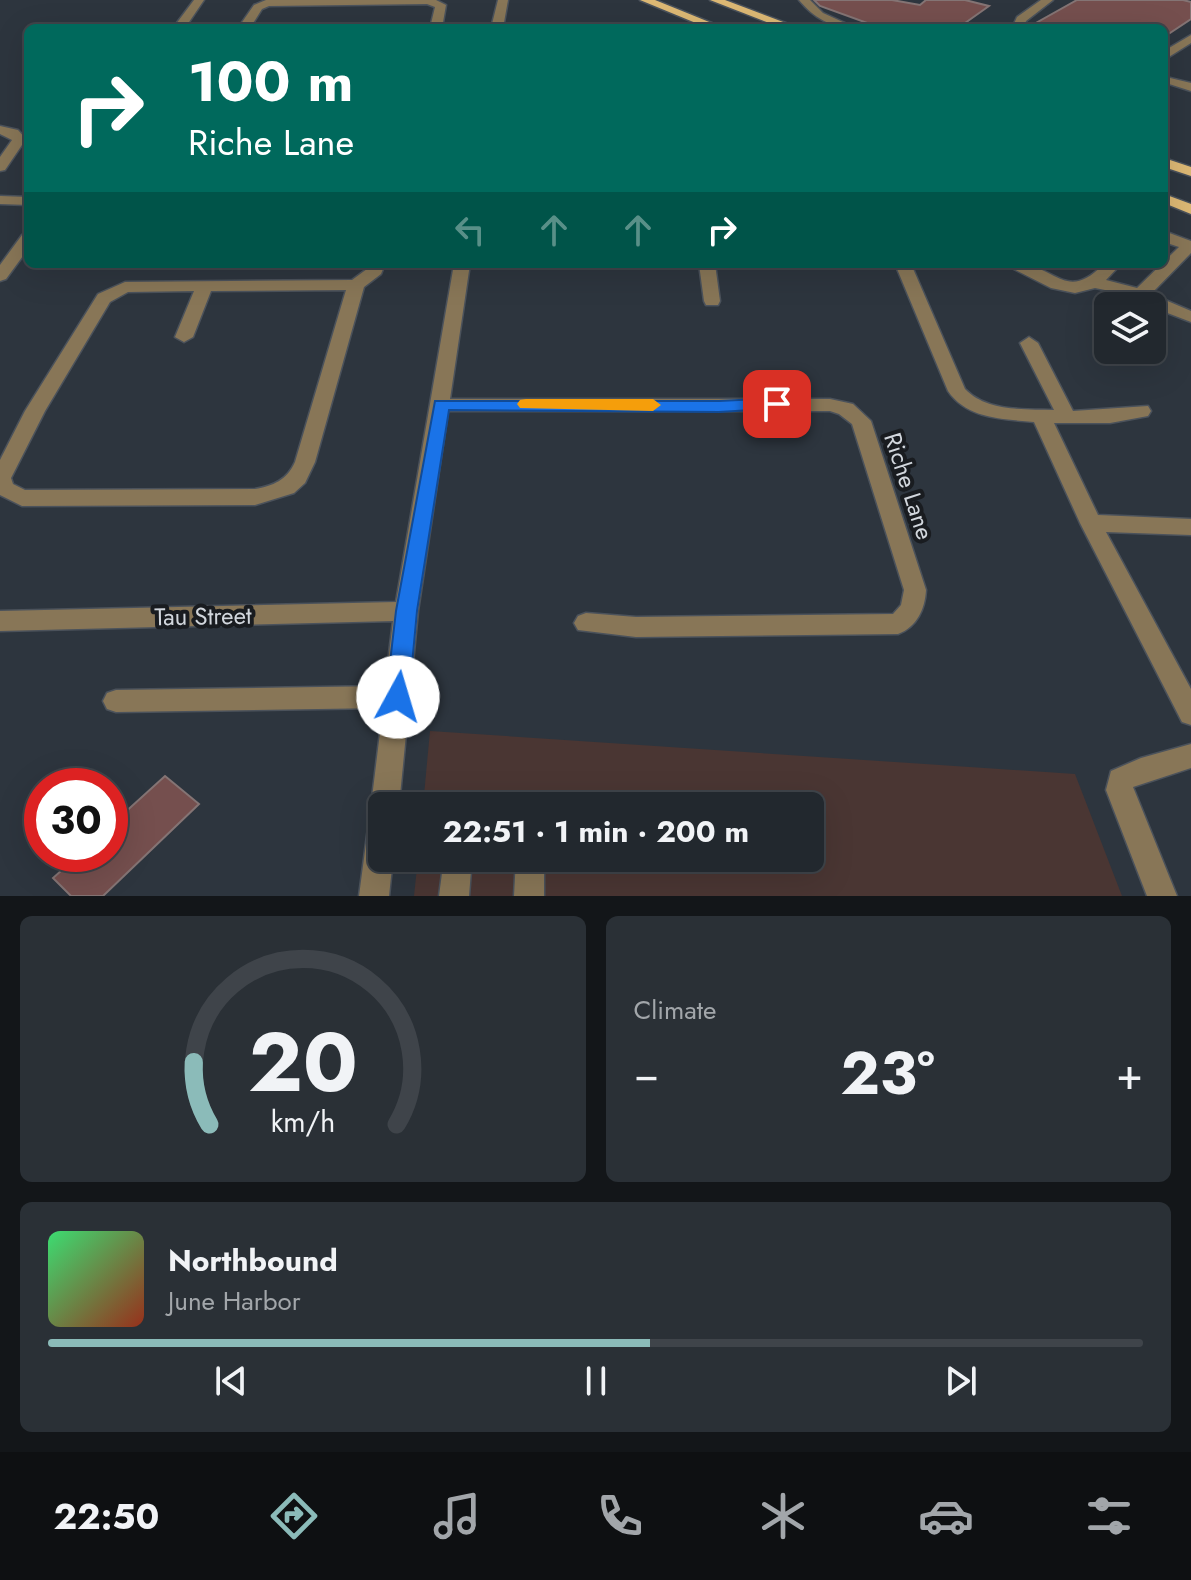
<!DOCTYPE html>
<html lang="en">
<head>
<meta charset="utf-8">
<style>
  body { margin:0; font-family:Jost,sans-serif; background:#2a3036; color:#f1f3f6; height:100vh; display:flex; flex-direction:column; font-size:30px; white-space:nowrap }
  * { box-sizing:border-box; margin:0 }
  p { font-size:26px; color:#a2a6aa }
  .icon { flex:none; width:44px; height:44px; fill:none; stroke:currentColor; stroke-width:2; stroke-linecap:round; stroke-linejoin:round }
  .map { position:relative; height:896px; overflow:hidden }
  .details { display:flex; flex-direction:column; gap:20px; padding:20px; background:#131619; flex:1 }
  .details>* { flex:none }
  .banner { position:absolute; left:24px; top:24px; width:1144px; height:244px; border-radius:12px; box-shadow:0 8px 32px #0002,0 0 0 2px #3f444a; background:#00695c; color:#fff; overflow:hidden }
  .tools { position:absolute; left:1094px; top:292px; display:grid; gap:16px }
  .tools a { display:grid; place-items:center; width:72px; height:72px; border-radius:12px; background:#22282e; box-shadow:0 8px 32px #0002,0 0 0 2px #3f444a; font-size:40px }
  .speed { position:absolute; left:24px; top:768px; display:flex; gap:16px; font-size:40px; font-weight:700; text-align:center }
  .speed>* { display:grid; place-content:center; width:104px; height:104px; border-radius:50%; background:#22282e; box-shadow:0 8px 32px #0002,0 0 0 2px #3f444a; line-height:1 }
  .speed .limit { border:12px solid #d22; background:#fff; color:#111 }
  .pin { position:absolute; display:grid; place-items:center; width:68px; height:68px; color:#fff; margin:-34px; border-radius:16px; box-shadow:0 4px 12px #0006 }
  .me { position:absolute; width:88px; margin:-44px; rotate:6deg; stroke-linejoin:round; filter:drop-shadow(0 0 6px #0008) }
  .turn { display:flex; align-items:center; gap:28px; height:168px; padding:0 32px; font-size:36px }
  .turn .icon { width:104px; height:104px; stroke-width:2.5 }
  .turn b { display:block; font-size:56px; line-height:68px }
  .lanes { display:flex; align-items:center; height:76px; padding:0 32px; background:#0003; justify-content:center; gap:40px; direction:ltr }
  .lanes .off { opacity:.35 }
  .big { font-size:60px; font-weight:700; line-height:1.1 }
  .details .tile { flex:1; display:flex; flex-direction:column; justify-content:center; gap:12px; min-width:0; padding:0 28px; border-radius:12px; background:#2a3036 }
  .details .dial { align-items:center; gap:0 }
  .dial svg { height:208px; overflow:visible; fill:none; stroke:#3f444a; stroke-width:7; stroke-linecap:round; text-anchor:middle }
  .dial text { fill:#f1f3f6; stroke:none }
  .song { display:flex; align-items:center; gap:24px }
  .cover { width:96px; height:96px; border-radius:12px; background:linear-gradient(135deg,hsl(140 70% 55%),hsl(10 70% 35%)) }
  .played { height:8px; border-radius:4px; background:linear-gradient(90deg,#8bbbb9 55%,#3f444a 55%) }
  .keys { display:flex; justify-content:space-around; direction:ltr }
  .heat { display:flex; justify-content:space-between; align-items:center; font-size:44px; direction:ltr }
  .details .tiles { flex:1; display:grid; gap:20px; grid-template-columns:1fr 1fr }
  .tile:last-child { grid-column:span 2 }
  .trip { position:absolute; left:368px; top:792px; width:456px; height:80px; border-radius:12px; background:#22282e; box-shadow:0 8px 32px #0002,0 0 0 2px #3f444a; font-weight:700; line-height:80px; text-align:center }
  .dock { display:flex; height:128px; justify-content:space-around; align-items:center; background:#0e1012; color:#a2a6aa }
  .dock .icon { width:56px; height:56px }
  .dock .on { color:#8bbbb9 }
  .dock b { font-size:36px; color:#f1f3f6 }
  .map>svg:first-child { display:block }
</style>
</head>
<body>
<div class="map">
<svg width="1191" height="896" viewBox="0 0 1191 896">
  <rect width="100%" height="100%" fill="#2d353e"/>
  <path fill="#4a3633" d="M430 731 1075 774 1122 896H414L418 858H810V806H423Z"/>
  <path fill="#754f4e" stroke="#847474" stroke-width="2" d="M814 0H892L920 5 926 0H965L989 6 958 28H881L820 6Z
    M1077 0H1183L1191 2V19L1164 37V28H1027Z
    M165 776 199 804 103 896H71L53 878 80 854H110V826Z"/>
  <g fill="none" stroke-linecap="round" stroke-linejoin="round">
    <defs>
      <path id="minor" d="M194 0H204L185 28H173Z
        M266 0H436L446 5 442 28H430L435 7 427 4 269 6 262 9 250 28H238L254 5Z
        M498 0H508L503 28H491Z
        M799 0H810L823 13 856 28C831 28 814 18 799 0Z
        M1041 0H1053L1026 21 1024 28H1012L1017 17Z
        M1191 35V43L1164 60V51Z
        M1166 77 1191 83V91L1166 83Z
        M0 126 18 130 26 139 5 170 0 171V157L12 140 0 134Z
        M0 196 28 197V205L0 204Z
        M1164 231 1191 241V253L1151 294 1191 311V322L1110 291 1095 288 1075 293 1051 288 1004 264C1010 264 1017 263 1023 264 1060 271 1068 300 1104 264H1121L1106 280 1137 288 1179 247 1164 242Z
        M28 233V249L6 279 0 281V265L22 235Z
        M369 264H385L381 274 364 287 315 462 305 483 294 493 255 505 22 506 0 495V460L25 411 98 294 125 282 352 280 367 269ZM346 290 295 462C287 480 273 486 255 489L25 490 13 484 11 478 45 411 110 302 128 292 194 291 175 337 184 342 193 337 211 291Z
        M454 264H470L450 399H830L853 404 871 421 926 590C925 609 917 627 898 634L636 637 578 630 574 623 578 616 586 613 636 617 893 614 901 605 904 590 852 424 839 414 830 411H448L418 611 399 806H382V858H393L389 896H359L368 828 372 819 378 816 371 806 383 708 116 712 107 709 103 701 107 693 116 690 385 686 393 621 0 631V611L396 602Z
        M699 264H715L720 301 718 305H706L704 301Z
        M895 264H911L965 389C987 412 1025 409 1054 410L1020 343 1029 337 1038 343 1073 411 1148 406 1151 411 1148 416 1110 423H1054L1098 515 1191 519V535L1106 532 1191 689V725L1182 722 1080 523 1034 422C1003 419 967 419 948 391Z
        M1191 744V768L1133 787 1177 896H1147L1106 790 1111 771 1141 758Z
        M444 858H472L469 896H439Z
        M516 858H544V896H514Z"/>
      <path id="major" d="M640 0H655L724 28H708Z
        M710 0H725L799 28H782Z
        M1164 158 1191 167V176L1164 167Z
        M1164 194 1191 204V214L1164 203Z"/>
    </defs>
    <use href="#minor" stroke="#4b525b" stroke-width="3"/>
    <use href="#major" stroke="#4b525b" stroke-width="3"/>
    <use href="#minor" fill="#887657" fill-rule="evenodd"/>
    <use href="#major" fill="#dcb874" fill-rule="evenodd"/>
  </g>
  <path fill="#1a73e8" stroke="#114b97" stroke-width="2" d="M777 398 784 400 786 404 784 408 719 412 449 410 417 611 409 697 406 704 398 707 390 704 386 697 396 611 435 401H719Z"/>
  <path fill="#f59e0b" d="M526 399H653L661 405 653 411 520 408 517 404 520 400Z"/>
  <g text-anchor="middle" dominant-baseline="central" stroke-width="8" stroke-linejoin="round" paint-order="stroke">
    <g font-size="24" fill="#d2d7dd" stroke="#191c20">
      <text transform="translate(909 486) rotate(72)">Riche Lane</text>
      <text transform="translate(203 616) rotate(-1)">Tau Street</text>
    </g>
  </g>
</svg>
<div class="tools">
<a><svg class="icon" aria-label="layers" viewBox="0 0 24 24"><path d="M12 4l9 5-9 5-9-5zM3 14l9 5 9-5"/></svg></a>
</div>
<div class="speed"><div class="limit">30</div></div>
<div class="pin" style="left:777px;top:404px;background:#d93025"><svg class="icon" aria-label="arrive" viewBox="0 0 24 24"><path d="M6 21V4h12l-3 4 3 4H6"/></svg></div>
<svg class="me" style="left:398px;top:697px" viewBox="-20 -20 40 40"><circle r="19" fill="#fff"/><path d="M0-13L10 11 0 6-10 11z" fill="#1a73e8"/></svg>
<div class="trip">22:51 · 1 min · 200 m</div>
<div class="banner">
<div class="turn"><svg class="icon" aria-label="right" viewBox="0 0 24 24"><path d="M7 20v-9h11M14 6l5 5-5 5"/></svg><div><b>100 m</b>Riche Lane</div></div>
<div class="lanes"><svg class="icon off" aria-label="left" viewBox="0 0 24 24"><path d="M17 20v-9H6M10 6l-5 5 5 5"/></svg><svg class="icon off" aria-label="ahead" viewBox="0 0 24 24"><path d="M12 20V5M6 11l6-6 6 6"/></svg><svg class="icon off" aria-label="ahead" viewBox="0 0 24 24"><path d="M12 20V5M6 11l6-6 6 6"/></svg><svg class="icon" aria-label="right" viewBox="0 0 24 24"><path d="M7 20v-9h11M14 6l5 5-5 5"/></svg></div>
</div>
</div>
<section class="details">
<div class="tiles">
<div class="tile dial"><svg viewBox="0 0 100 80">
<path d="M14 69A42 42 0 1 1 86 69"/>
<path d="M14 69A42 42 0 0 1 8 45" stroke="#8bbbb9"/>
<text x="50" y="56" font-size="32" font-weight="700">20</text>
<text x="50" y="72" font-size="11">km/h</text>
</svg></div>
<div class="tile"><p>Climate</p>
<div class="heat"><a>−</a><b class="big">23°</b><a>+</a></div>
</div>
<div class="tile">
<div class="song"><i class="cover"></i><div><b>Northbound</b><p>June Harbor</p></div></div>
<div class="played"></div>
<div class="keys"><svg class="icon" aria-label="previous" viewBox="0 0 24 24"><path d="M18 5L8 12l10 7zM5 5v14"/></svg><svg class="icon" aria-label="pause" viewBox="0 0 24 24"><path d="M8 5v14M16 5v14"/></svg><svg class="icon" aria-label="next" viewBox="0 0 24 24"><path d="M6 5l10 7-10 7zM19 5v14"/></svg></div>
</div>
</div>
</section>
<nav class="dock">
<b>22:50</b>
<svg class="icon on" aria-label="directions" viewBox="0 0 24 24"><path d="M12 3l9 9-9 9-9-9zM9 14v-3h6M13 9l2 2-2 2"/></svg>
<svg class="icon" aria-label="music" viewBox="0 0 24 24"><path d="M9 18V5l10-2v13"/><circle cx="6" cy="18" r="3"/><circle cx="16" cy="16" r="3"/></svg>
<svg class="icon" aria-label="phone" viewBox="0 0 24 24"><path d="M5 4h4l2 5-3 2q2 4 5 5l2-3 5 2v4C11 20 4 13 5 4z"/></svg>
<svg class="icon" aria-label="climate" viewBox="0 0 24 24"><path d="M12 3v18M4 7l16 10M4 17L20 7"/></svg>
<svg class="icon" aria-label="car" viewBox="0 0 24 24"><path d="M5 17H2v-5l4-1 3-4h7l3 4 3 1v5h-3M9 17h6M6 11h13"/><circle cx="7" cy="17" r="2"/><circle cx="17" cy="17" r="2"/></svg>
<svg class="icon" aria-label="filters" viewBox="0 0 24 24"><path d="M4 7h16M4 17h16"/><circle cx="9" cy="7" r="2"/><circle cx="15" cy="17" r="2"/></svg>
</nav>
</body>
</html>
